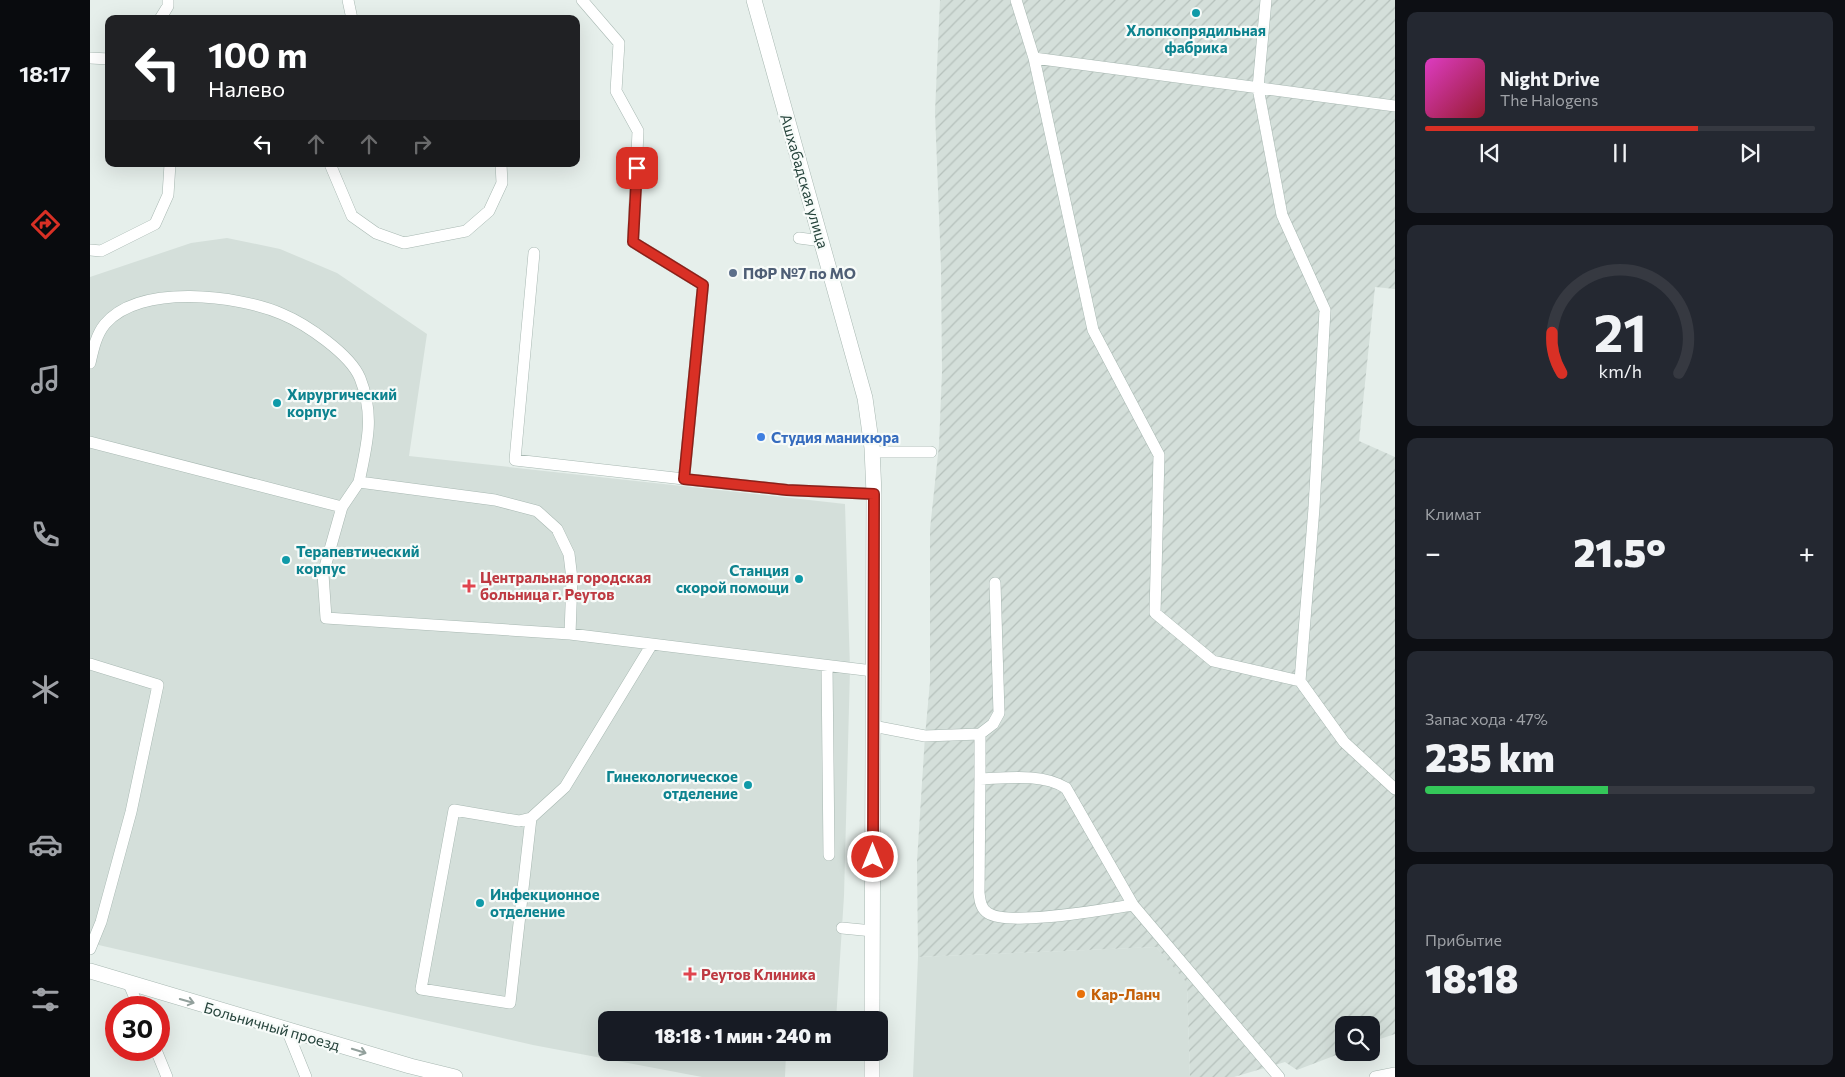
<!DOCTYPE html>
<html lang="ru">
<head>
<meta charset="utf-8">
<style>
  body { margin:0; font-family:Commissioner,sans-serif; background:#242831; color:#f1f3f6; height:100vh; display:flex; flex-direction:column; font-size:19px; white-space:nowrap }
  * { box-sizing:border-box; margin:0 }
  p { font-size:16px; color:#9ea1a6 }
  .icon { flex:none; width:28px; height:28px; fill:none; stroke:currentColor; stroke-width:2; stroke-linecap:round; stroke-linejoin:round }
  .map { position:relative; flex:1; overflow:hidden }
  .drawer { display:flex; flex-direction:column; gap:12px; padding:12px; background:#0d0f14; width:450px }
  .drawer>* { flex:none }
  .banner { position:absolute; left:15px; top:15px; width:475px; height:152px; border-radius:10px; box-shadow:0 5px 20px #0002; background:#202124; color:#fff; overflow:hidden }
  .buttons { position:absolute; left:1245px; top:1016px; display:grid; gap:10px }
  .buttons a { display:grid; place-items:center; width:45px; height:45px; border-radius:10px; background:#171b24; box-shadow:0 5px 20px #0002; font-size:25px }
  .speed { position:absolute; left:15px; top:996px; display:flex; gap:10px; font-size:25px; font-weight:700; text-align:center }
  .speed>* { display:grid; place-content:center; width:65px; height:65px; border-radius:50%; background:#171b24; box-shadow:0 5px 20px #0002; line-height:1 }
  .speed .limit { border:8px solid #d22; background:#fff; color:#111 }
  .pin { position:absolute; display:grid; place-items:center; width:42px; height:42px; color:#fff; margin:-21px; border-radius:10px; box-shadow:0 2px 8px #0006 }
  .me { position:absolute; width:55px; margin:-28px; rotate:0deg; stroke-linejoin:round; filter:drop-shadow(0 0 4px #0008) }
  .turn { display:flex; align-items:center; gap:18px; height:105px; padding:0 20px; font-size:22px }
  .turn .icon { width:65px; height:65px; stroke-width:2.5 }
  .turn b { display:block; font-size:35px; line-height:42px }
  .lanes { display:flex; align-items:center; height:48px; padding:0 20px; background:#0003; justify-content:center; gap:25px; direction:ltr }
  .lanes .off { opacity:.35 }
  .big { font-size:38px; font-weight:800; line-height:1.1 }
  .drawer .tile { flex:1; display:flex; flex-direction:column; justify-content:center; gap:8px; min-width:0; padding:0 18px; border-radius:10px; background:#242831 }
  .drawer .dial { align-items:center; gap:0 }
  .dial svg { height:130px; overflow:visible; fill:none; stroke:#363941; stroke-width:7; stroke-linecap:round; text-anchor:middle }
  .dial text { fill:#f1f3f6; stroke:none }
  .song { display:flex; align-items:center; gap:15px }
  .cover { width:60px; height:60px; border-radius:8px; background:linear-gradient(135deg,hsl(310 70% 55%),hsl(350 70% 35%)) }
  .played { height:5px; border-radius:2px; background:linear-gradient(90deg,#d93025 70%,#363941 70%) }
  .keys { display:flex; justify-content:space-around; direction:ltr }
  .heat { display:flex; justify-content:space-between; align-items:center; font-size:28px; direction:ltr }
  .charge { height:8px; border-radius:4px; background:linear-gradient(90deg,#34c759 47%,#363941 0) }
  .trip { position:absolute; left:508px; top:1011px; width:290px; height:50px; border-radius:10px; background:#171b24; box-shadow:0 5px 20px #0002; font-weight:800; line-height:50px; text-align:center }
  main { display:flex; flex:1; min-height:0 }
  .dock { display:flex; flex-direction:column; width:90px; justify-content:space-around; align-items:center; background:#090b0e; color:#9ea1a6 }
  .dock .icon { width:35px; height:35px }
  .dock .current { color:#d93025 }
  .dock b { font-size:22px; color:#f1f3f6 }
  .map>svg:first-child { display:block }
</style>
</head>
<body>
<main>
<nav class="dock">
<b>18:17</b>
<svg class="icon current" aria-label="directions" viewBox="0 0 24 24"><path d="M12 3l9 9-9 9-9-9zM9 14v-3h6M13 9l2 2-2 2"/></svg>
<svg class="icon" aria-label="music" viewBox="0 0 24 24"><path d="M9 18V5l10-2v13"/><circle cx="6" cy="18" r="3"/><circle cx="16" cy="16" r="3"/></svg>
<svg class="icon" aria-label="phone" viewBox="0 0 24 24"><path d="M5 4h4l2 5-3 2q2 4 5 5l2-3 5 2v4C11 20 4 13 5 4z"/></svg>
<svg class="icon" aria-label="climate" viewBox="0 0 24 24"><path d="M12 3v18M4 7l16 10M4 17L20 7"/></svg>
<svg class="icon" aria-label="car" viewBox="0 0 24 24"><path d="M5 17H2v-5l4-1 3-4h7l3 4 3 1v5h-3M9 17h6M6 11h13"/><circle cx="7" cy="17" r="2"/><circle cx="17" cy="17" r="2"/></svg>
<svg class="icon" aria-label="filters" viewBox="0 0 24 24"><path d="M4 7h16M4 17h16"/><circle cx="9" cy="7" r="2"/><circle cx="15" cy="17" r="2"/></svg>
</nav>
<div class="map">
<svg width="1305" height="1077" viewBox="0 0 1305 1077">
  <defs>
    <pattern id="industrial-furrows" width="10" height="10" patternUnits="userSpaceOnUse" patternTransform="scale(1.25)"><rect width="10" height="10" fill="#d4dfda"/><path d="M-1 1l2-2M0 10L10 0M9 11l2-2" fill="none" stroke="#b6c1bc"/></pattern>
  </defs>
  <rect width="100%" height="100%" fill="#e6efeb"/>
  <path fill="#d4dfda" d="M137 238 190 249 247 273 337 334 319 456 755 504 760 669 754 896 746 1020H516V1052L696 1053 695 1077H612L443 1045 0 943V277L101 243Z
    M1066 947 1097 982 1100 1077H823L828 957Z"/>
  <path fill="url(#industrial-furrows)" d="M850 0H1305V289L1285 287 1269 441 1305 457V1034L1281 1042V1025H1254V1052L1207 1070 1195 1062 1144 1077H1100L1097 983 1066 947 828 957 827 861 835 736 840 682V529L849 445 852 372 851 267 845 112Z"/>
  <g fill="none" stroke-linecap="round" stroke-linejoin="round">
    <defs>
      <path id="lane" d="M258 0 262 19
        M492 0 529 43 526 91 548 131 543 242 613 285 594 479 697 490 784 494
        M926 0 944 58 1003 330 1069 455 1065 613 1123 661 1210 681 1254 742 1305 789
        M1176 0 1168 88 1192 215 1235 310 1224 508 1210 681
        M70 19 78 6V0
        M0 58 19 59
        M944 58 1305 106
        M240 164 262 216 286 233 314 243 376 231 399 211 412 183 411 164
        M709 238 732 241
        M0 250 11 251 65 224 78 195 80 164
        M444 253 425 460 594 479
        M0 363C3 350 6 335 15 324 50 283 148 295 192 314 216 324 260 354 270 378 285 416 277 444 269 482L405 500 447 511 467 529 479 554 482 579 480 634
        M0 442 252 507 269 482
        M782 452H841
        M252 507 233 574 236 618 480 634 783 671
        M0 664 68 685 41 812 11 922 0 949
        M737 666 739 855
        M783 726 835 736 890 734V779C917 778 952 773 976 788L1043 905 1189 1077
        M890 734 903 724 909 713 905 583
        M890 779 889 893C890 901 891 909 898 913 919 927 1016 909 1043 905
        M441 818 429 821 364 810 331 989 420 1003 441 818 475 787 562 644
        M752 928 783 931
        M39 984 49 1008
        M197 1030 216 1077
        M66 1050 77 1077
        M1285 1077 1305 1073"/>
      <path id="street" d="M664 0 775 398 782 448 784 494 782 1020
        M0 971 320 1066 365 1077
        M782 1077V1052"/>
    </defs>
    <use href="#lane" stroke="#a8b8b2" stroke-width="12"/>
    <use href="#street" stroke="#a8b8b2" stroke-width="16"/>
    <use href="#lane" stroke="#fff" stroke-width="11"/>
    <use href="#street" stroke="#fff" stroke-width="15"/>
  </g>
  <defs><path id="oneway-shaft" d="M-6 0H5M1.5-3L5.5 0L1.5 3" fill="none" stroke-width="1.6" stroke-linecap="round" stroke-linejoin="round" transform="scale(1.25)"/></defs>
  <g stroke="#92a09c">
    <use href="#oneway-shaft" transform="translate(97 1001) rotate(16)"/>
    <use href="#oneway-shaft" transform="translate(269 1051) rotate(17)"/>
  </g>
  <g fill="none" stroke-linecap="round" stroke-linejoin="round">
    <defs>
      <path id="route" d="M547 168 543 242 613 285 594 479 697 490 784 494 783 857"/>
    </defs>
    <use href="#route" stroke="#8d1f18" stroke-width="12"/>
    <use href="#route" stroke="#d93025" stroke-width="9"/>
  </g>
  <g fill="#0f9aa8" stroke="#f7fbf9" stroke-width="2">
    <circle cx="1106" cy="13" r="5"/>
    <circle cx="187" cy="403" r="5"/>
    <circle cx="196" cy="560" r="5"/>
    <circle cx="709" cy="579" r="5"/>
    <circle cx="658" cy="785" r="5"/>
    <circle cx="390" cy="903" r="5"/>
  </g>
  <circle fill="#5c6f8a" stroke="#f7fbf9" stroke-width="2" cx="643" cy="273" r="5"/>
  <circle fill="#3f7fe0" stroke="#f7fbf9" stroke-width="2" cx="671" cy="437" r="5"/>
  <g fill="#e0444e" stroke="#f7fbf9" stroke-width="2">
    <path d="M376.5 578.5h5v5h5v5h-5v5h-5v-5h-5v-5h5z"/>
    <path d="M597.5 966.5h5v5h5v5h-5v5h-5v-5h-5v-5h5z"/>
  </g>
  <circle fill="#e8710a" stroke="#f7fbf9" stroke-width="2" cx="991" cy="994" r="5"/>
  <g text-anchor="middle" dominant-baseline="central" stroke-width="4.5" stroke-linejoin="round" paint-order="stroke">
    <g font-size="15" font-weight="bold" fill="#0d838f" stroke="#f7fbf9" text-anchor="start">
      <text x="1106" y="30" text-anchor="middle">Хлопкопрядильная<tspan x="1106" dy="17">фабрика</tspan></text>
      <text x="197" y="394">Хирургический<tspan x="197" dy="17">корпус</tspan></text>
      <text x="206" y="551">Терапевтический<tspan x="206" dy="17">корпус</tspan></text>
      <text x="699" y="570" text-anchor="end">Станция<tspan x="699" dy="17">скорой помощи</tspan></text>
      <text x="648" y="776" text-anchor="end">Гинекологическое<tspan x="648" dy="17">отделение</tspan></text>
      <text x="400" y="894">Инфекционное<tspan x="400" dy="17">отделение</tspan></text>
    </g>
    <g font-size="15" fill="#24423a" stroke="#f7fbf9">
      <text transform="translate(715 181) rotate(74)">Ашхабадская улица</text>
      <text transform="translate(182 1026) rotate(16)">Больничный проезд</text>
    </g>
    <g font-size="15" font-weight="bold" fill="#4e5e75" stroke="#f7fbf9" text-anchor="start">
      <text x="653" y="273">ПФР №7 по МО</text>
    </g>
    <g font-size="15" font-weight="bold" fill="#366cbe" stroke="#f7fbf9" text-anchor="start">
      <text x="681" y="437">Студия маникюра</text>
    </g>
    <g font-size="15" font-weight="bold" fill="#be3a42" stroke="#f7fbf9" text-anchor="start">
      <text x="390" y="577">Центральная городская<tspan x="390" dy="17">больница г. Реутов</tspan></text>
      <text x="611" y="974">Реутов Клиника</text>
    </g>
    <g font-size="15" font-weight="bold" fill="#c56008" stroke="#f7fbf9" text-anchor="start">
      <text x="1001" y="994">Кар-Ланч</text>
    </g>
  </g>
</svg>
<div class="buttons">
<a><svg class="icon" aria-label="search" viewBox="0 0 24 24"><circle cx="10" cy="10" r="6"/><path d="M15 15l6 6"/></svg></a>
</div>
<div class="speed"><div class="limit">30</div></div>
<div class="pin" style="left:547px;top:168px;background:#d93025"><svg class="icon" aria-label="arrive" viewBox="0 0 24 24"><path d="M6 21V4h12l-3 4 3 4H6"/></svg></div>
<svg class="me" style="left:783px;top:857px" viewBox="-20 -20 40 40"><circle r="17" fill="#d93025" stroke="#fff" stroke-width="3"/><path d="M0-11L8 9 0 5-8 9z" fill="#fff"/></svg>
<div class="trip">18:18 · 1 мин · 240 m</div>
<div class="banner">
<div class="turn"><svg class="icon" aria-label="left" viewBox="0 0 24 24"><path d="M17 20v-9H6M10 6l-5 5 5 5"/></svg><div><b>100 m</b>Налево</div></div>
<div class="lanes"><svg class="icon" aria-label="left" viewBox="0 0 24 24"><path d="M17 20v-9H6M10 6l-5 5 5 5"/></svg><svg class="icon off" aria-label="ahead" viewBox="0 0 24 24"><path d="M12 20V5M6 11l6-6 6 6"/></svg><svg class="icon off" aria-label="ahead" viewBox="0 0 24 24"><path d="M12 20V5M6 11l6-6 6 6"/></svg><svg class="icon off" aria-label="right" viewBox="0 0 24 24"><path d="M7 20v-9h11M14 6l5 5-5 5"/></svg></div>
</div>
</div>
<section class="drawer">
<div class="tile">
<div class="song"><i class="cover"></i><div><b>Night Drive</b><p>The Halogens</p></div></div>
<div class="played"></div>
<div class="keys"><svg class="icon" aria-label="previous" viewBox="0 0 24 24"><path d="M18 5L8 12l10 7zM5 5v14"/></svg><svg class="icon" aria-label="pause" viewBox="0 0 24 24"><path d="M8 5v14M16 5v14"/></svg><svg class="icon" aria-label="next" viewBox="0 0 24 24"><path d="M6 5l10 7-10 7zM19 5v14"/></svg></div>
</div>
<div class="tile dial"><svg viewBox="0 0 100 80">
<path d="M14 69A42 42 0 1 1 86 69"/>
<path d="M14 69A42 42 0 0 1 8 44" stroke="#d93025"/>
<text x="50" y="56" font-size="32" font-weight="700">21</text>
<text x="50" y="72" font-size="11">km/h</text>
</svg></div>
<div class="tile"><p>Климат</p>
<div class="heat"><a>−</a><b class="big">21.5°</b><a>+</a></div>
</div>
<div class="tile"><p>Запас хода · 47%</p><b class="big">235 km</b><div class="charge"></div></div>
<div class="tile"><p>Прибытие</p><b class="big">18:18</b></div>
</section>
</main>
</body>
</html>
